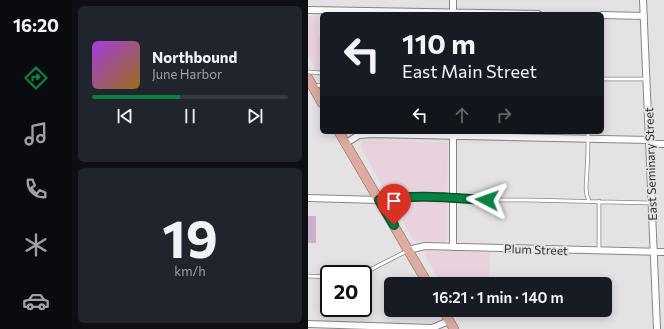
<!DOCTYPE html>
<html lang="en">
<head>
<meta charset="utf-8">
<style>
  body { margin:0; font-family:Commissioner,sans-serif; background:#20242c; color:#f1f3f6; height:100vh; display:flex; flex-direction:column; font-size:15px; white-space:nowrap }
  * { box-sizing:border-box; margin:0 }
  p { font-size:13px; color:#9ea1a6 }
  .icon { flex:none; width:22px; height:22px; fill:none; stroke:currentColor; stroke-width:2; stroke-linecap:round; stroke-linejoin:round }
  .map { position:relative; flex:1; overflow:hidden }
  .side { display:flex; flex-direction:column; gap:6px; padding:6px; background:#0d0f14; width:236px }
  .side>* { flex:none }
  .hud { position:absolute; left:12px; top:12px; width:284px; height:122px; border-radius:6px; box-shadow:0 2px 10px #0003; background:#171b24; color:#f1f3f6; overflow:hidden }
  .speed { position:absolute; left:12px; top:265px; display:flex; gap:8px; font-size:20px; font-weight:700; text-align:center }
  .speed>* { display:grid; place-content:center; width:52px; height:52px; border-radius:50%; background:#171b24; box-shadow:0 2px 10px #0003; line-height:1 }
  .speed .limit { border:2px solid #111; border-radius:6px; background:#fff; color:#111 }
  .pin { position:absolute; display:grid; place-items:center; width:34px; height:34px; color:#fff; margin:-41px -17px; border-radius:50% 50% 50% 0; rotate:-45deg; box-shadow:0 0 4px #0007 }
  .pin .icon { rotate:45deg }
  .me { position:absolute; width:44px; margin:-22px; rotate:274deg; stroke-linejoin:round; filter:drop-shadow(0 0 3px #0008) }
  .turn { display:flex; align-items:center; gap:14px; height:84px; padding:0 16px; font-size:18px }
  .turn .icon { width:52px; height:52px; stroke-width:2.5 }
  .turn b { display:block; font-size:28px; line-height:34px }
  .lanes { display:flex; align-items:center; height:38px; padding:0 16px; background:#0003; justify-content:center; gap:20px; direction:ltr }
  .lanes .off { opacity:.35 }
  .side .card { flex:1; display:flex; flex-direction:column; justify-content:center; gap:6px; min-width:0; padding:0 14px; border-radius:6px; background:#20242c }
  .side .dial { align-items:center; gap:0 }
  .dial b { font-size:52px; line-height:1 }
  .song { display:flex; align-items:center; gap:12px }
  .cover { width:48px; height:48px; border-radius:6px; background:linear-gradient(135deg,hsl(280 70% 55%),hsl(40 70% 35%)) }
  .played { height:4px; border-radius:2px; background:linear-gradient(90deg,#0b8043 45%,#363941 45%) }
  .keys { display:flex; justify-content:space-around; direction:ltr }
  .trip { position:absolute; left:76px; top:277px; width:228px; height:40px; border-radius:6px; background:#171b24; box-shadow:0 2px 10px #0003; font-weight:600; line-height:40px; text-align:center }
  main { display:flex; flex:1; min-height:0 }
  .tab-bar { display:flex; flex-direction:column; width:72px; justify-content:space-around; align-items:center; background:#090b0e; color:#9ea1a6 }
  .tab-bar .icon { width:28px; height:28px }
  .tab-bar .active { color:#0b8043 }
  .tab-bar b { font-size:18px; color:#f1f3f6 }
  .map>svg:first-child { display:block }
</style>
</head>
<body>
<main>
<nav class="tab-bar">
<b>16:20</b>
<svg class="icon active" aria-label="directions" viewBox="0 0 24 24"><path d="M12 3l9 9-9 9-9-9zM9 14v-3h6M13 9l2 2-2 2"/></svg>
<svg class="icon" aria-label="music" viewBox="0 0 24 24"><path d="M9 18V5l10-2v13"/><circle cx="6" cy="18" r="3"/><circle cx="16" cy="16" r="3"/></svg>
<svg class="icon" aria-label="phone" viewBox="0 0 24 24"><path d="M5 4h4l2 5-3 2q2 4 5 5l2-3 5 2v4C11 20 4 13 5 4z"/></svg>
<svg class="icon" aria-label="climate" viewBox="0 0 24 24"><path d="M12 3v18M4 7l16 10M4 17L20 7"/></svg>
<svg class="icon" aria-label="car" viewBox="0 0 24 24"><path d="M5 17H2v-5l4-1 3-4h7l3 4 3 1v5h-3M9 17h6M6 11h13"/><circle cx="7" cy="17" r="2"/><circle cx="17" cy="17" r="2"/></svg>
</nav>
<section class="side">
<div class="card">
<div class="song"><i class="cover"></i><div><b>Northbound</b><p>June Harbor</p></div></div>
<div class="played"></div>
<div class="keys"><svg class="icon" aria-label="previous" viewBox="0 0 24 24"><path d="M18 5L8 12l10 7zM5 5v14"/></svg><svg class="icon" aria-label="pause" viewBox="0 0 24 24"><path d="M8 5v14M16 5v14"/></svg><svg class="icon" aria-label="next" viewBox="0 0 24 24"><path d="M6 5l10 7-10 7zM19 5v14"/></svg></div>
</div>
<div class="card dial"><b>19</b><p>km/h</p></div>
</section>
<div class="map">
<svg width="356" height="329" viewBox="0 0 356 329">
  <rect width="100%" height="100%" fill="#e5e2e6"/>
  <path fill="#e9d2de" d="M0 16H10V36H14V81L0 56Z
    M55 141 140 143 139 239 136 242 106 241 53 148V144Z
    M122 250 182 252 181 278 129 277 118 257 117 253Z"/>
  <path fill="#c9aed0" d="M0 216H8V243H0Z"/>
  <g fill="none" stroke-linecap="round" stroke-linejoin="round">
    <defs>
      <path id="lane" d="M0 72 14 73
        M294 79H338
        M6 86 14 85
        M280 132C280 145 280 157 279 170 279 181 276 191 281 201
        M73 200 86 197 144 198 179 200H220L343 203
        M291 201V250
        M54 274 99 251
        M0 276 21 277"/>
      <path id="street" d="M335 0 349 329
        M0 10 230 14
        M145 14V0
        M294 15 336 16
        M38 143 51 135 66 134 341 140
        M341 144H356
        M0 198 71 200
        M145 247V132
        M100 250 117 246 356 252
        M0 324 124 328 141 321"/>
      <path id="primary" d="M0 78 14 103
        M31 132 120 284
        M135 310 146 329"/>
    </defs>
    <use href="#lane" stroke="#888589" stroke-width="4.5"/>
    <use href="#street" stroke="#888589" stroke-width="8"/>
    <use href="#primary" stroke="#905b4e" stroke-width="10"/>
    <use href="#lane" stroke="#fff" stroke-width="3"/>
    <use href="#street" stroke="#fff" stroke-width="6"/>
    <use href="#primary" stroke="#dcaca0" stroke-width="9"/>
  </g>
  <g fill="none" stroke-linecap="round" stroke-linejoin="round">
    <defs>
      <path id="route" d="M86 225 71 200C107 194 144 198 179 200"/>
    </defs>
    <use href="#route" stroke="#07532c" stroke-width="10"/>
    <use href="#route" stroke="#0b8043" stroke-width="7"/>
  </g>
  <g text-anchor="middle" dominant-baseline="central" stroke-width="3.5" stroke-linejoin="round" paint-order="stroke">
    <g font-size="12" fill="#2e2d2e" stroke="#e5e2e6">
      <text transform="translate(342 164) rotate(-92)">East Seminary Street</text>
      <text transform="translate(228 249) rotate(2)">Plum Street</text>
    </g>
  </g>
</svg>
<div class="speed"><div class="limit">20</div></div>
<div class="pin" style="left:86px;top:225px;background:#d93025"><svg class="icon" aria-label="arrive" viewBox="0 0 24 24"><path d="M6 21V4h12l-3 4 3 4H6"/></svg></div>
<svg class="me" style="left:179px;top:200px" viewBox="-20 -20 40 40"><path d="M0-17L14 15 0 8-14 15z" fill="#0b8043" stroke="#fff" stroke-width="4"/></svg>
<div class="trip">16:21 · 1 min · 140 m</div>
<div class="hud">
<div class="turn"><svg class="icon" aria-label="left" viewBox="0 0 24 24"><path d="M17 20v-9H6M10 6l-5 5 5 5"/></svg><div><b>110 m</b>East Main Street</div></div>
<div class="lanes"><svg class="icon" aria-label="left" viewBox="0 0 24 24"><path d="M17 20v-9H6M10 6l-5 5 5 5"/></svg><svg class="icon off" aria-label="ahead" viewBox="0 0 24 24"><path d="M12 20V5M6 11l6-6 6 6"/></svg><svg class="icon off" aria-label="right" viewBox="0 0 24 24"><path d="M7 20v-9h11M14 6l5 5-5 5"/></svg></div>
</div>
</div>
</main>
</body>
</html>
